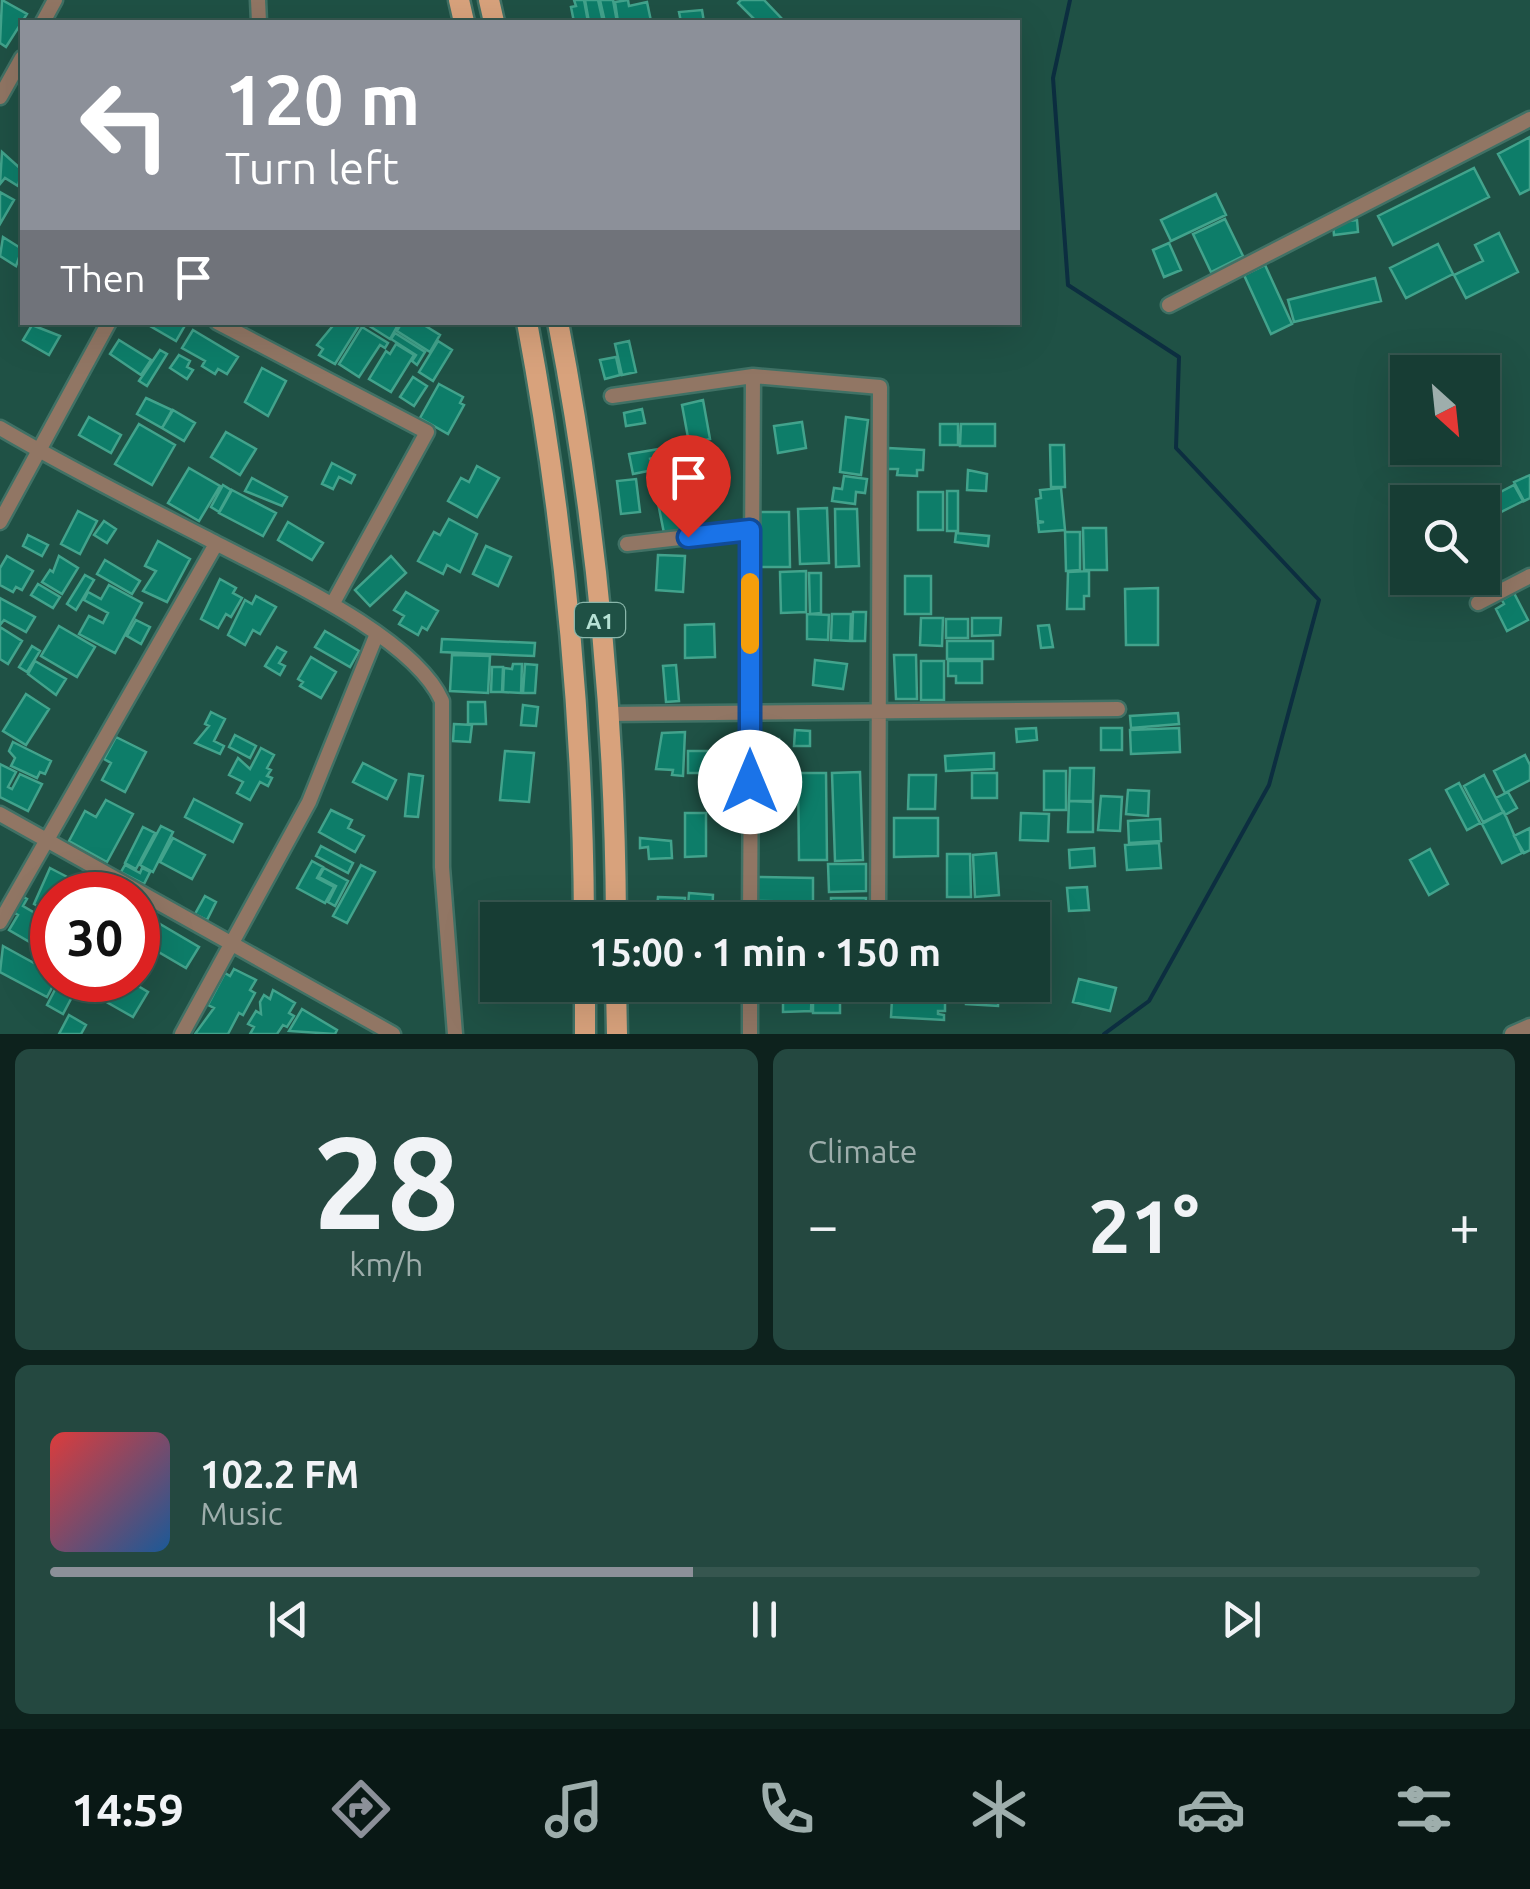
<!DOCTYPE html>
<html lang="en">
<head>
<meta charset="utf-8">
<style>
  body { margin:0; font-family:Ubuntu,sans-serif; background:#244840; color:#f1f3f6; height:100vh; display:flex; flex-direction:column; font-size:38px; white-space:nowrap }
  * { box-sizing:border-box; margin:0 }
  p { font-size:32px; color:#9eaeac }
  .icon { flex:none; width:55px; height:55px; fill:none; stroke:currentColor; stroke-width:2; stroke-linecap:round; stroke-linejoin:round }
  .map { position:relative; height:1034px; overflow:hidden }
  .details { display:flex; flex-direction:column; gap:15px; padding:15px; background:#0d221d; flex:1 }
  .details>* { flex:none }
  .hud { position:absolute; left:20px; top:20px; width:1000px; height:305px; border-radius:0px; box-shadow:0 10px 40px #0002,0 0 0 2px #36564f; background:#8c9099; color:#fff; overflow:hidden }
  .needle { width:65px; rotate:153deg }
  .fabs { position:absolute; left:1390px; top:355px; display:grid; gap:20px }
  .fabs a { display:grid; place-items:center; width:110px; height:110px; border-radius:0px; background:#173d34; box-shadow:0 10px 40px #0002,0 0 0 2px #36564f; font-size:50px }
  .speed { position:absolute; left:30px; top:872px; display:flex; gap:20px; font-size:50px; font-weight:700; text-align:center }
  .speed>* { display:grid; place-content:center; width:130px; height:130px; border-radius:50%; background:#173d34; box-shadow:0 10px 40px #0002,0 0 0 2px #36564f; line-height:1 }
  .speed .limit { border:15px solid #d22; background:#fff; color:#111 }
  .pin { position:absolute; display:grid; place-items:center; width:85px; height:85px; color:#fff; margin:-102px -42px; border-radius:50% 50% 50% 0; rotate:-45deg; box-shadow:0 0 10px #0007 }
  .pin .icon { rotate:45deg }
  .me { position:absolute; width:110px; margin:-55px; rotate:0deg; stroke-linejoin:round; filter:drop-shadow(0 0 8px #0008) }
  .turn { display:flex; align-items:center; gap:35px; height:210px; padding:0 40px; font-size:45px }
  .turn .icon { width:130px; height:130px; stroke-width:2.5 }
  .turn b { display:block; font-size:70px; line-height:85px }
  .then { display:flex; align-items:center; height:95px; padding:0 40px; background:#0003; gap:20px; font-size:38px }
  .big { font-size:75px; font-weight:700; line-height:1.1 }
  .details .widget { flex:1; display:flex; flex-direction:column; justify-content:center; gap:15px; min-width:0; padding:0 35px; border-radius:15px; background:#244840 }
  .details .dial { align-items:center; gap:0 }
  .dial b { font-size:130px; line-height:1 }
  .song { display:flex; align-items:center; gap:30px }
  .cover { width:120px; height:120px; border-radius:15px; background:linear-gradient(135deg,hsl(0 70% 55%),hsl(210 70% 35%)) }
  .played { height:10px; border-radius:5px; background:linear-gradient(90deg,#8c9099 45%,#36564f 45%) }
  .keys { display:flex; justify-content:space-around; direction:ltr }
  .heat { display:flex; justify-content:space-between; align-items:center; font-size:55px; direction:ltr }
  .details .tiles { flex:1; display:grid; gap:15px; grid-template-columns:1fr 1fr }
  .widget:last-child { grid-column:span 2 }
  .trip { position:absolute; left:480px; top:902px; width:570px; height:100px; border-radius:0px; background:#173d34; box-shadow:0 10px 40px #0002,0 0 0 2px #36564f; font-weight:700; line-height:100px; text-align:center }
  .menu { display:flex; height:160px; justify-content:space-around; align-items:center; background:#091815; color:#9eaeac }
  .menu .icon { width:70px; height:70px }
  .menu .on { color:#8c9099 }
  .menu b { font-size:45px; color:#f1f3f6 }
  .map>svg:first-child { display:block }
</style>
</head>
<body>
<div class="map">
<svg width="1530" height="1034" viewBox="0 0 1530 1034">
  <rect width="100%" height="100%" fill="#1f5145"/>
  <g fill="none" stroke-linecap="round" stroke-linejoin="round">
    <path stroke="#0c2e40" stroke-width="4" d="M1070 0 1053 78 1068 285 1179 357 1176 448 1319 600 1269 785 1149 1001 1104 1034"/>
  </g>
  <path fill="#0d7d69" stroke="#42a38c" stroke-width="2.5" d="M2 0 27 14 6 47 0 43Z
    M574 0H584L588 22H574L571 7 576 6Z
    M585 0H598L603 22H589Z
    M600 0H613L617 22H605Z
    M628 0 629 6 647 2 651 21 618 22 615 2Z
    M741 0H764L785 22H757L738 3Z
    M702 10 704 22H681L679 12Z
    M1530 137V189L1520 194 1498 154Z
    M2 152 22 170 18 186 5 178 0 184Z
    M1474 168 1489 197 1393 245 1378 216Z
    M0 192 14 200 0 224Z
    M1216 194 1226 215 1171 241 1161 220Z
    M1225 219 1243 256 1211 272 1193 234Z
    M1357 220 1358 232 1334 235 1333 223Z
    M1499 233 1518 272 1466 298 1454 275 1483 261 1475 245Z
    M3 237 22 249 16 266 0 256Z
    M1169 243 1181 270 1164 277 1153 250Z
    M1438 244 1453 274 1406 298 1390 268Z
    M1265 265 1292 324 1271 334 1244 275Z
    M1375 278 1381 301 1294 322 1288 300Z
    M177 322 184 327 176 341 145 323Z
    M336 322 360 324 335 364 319 355 323 349 317 345Z
    M363 322H399V323L390 339Z
    M402 322H419L440 335 430 352 397 331Z
    M32 325 60 336 49 355 23 340Z
    M362 327 388 343 385 348 380 345 359 377 339 364Z
    M193 330 238 357 227 374 218 369 215 374 202 366 205 361 182 348Z
    M395 333 425 352 417 365 412 361 416 355 391 339Z
    M119 340 151 360 141 375 110 354Z
    M438 341 452 350 433 381 419 372Z
    M629 341 636 372 622 375 615 344Z
    M396 344 414 355 391 392 369 379 386 351 390 354Z
    M160 350 167 354 147 386 139 381Z
    M179 355 190 361 187 367 193 370 187 379 170 368Z
    M616 357 620 375 605 379 600 360Z
    M262 368 286 381 268 416 245 402Z
    M413 377 427 386 414 406 400 397Z
    M439 384 463 397 460 403 464 405 448 434 420 418Z
    M146 398 172 410 162 428 137 414Z
    M703 400 710 439 689 443 682 405Z
    M642 409 645 423 626 426 624 413Z
    M173 410 195 423 184 441 162 428Z
    M89 417 121 435 111 453 79 435Z
    M846 417 868 420 861 475 840 472Z
    M802 422 806 448 778 453 774 426Z
    M139 424 175 445 152 485 115 464Z
    M940 424H958V445H940Z
    M961 424H995V446H960Z
    M226 432 256 449 240 475 211 457Z
    M687 442 688 450 673 453 674 457 688 454 690 462 665 468 660 449Z
    M1050 445H1064L1065 487H1051Z
    M888 448 924 450 923 470H917V476L897 475 898 469H887Z
    M659 449 660 456 649 459H661L663 468 633 474 629 454Z
    M717 461 720 482 687 485 685 464Z
    M332 463 355 475 351 483 339 477 333 489 322 484Z
    M477 466 499 478 477 517 448 501 461 478 469 482Z
    M189 468 220 486 199 521 168 503Z
    M678 470 682 498 657 502 654 485 666 483 665 472Z
    M968 470 987 474 986 491 967 490Z
    M1530 475V498L1524 501 1514 482Z
    M844 476 867 479 865 493 856 492 855 504 832 501 834 488 842 489Z
    M252 478 287 497 282 506 245 491Z
    M636 479 640 512 621 514 617 481Z
    M223 485 231 490 219 512 211 507Z
    M1514 485 1523 501 1499 513 1491 497Z
    M1061 488 1065 530 1039 532 1038 523 1044 522 1038 521 1036 499 1041 498 1040 490Z
    M232 490 276 513 263 536 219 513Z
    M947 491H958V531H947Z
    M918 492H943V530H918Z
    M680 499 685 529 664 533 658 503Z
    M827 508 829 563 800 564 798 509Z
    M835 509H857L859 566 836 567Z
    M78 511 97 521 80 554 61 544Z
    M760 512H789L790 567H760Z
    M449 519 477 534 460 572 447 565 443 574 418 561 434 532 440 535Z
    M104 521 116 529 107 543 94 535Z
    M288 522 323 543 312 560 278 540Z
    M1083 528H1106L1107 570H1084Z
    M1065 532H1080V570L1066 571Z
    M956 533 989 536 988 546 955 542Z
    M28 535 48 545 42 556 23 546Z
    M158 541 190 559 167 602 143 591 156 571 145 566Z
    M486 546 511 557 498 586 473 574Z
    M658 555 685 556 683 592 656 590Z
    M7 556 33 571 22 590 16 587 13 592 0 585V568Z
    M59 556 78 568 62 594 42 582 50 570 53 572Z
    M391 556 406 573 370 606 355 590Z
    M105 560 140 581 132 594 97 574Z
    M806 571V612L781 613 780 572Z
    M1089 571V596H1084V609H1067L1068 572Z
    M809 573H821V613L810 614Z
    M85 575 94 580 76 610 67 604Z
    M905 576H931V614H905Z
    M220 579 236 588 233 593 242 598 231 617 226 614 218 628 201 619Z
    M38 584 60 597 53 608 31 595Z
    M109 585 142 603 115 653 79 634 89 616 103 623 108 613 84 600 88 592 101 599Z
    M1158 588V645H1126L1125 589Z
    M406 592 438 611 427 630 422 627 418 635 399 624 404 616 394 610Z
    M1514 593 1528 620 1507 631 1496 609 1504 604 1502 600Z
    M256 596 276 607 260 634 253 630 245 645 228 635 245 600 252 604Z
    M0 598 35 617 26 632 4 620 0 625Z
    M853 612H866L865 641H852Z
    M807 614 829 615 828 640 807 639Z
    M832 614H851L850 641 831 640Z
    M921 618H943L942 646 920 645Z
    M972 618H1001L1000 635 972 636Z
    M946 619H968V638H946Z
    M136 620 150 627 141 644 127 636Z
    M714 624 715 657 685 658V625Z
    M1049 625 1053 647 1041 648 1038 626Z
    M59 626 95 647 77 677 41 656Z
    M0 627 22 641 8 664 0 659Z
    M325 631 359 651 350 667 315 647Z
    M442 639 535 643 534 656 441 652Z
    M947 641H993V659H947Z
    M32 646 40 651 27 672 19 667Z
    M277 647 286 652 279 663 285 666 280 675 265 666Z
    M452 655 490 656 488 693 450 691Z
    M894 655H916L917 699H896Z
    M311 657 336 672 321 698 300 686 303 682 298 679Z
    M815 660 847 664 843 689 813 685Z
    M35 661 66 679 56 695 28 674Z
    M921 661H944V700H921Z
    M948 661H982V683H956V676H948Z
    M513 664H522L521 693 503 692 504 668 512 669Z
    M525 664 537 665 535 693H523Z
    M676 665 679 701 666 702 663 666Z
    M492 667H503L502 692H491Z
    M26 694 49 709 26 745 3 731Z
    M468 702H485L486 724H468Z
    M523 705 538 707 536 726 521 725Z
    M211 712 225 719 214 741 224 746 220 754 195 743 209 726 205 724Z
    M1178 713 1179 724 1131 728 1130 716Z
    M454 724 472 725 470 742 453 741Z
    M1036 728 1037 740 1017 742 1016 729Z
    M1101 728H1122V750H1101Z
    M1179 728 1180 752 1131 754 1130 730Z
    M795 730 810 731V746H794Z
    M685 732 683 776 672 775 673 770 656 769 662 733Z
    M235 735 256 746 250 758 229 747Z
    M116 737 146 752 125 792 102 780 111 763 104 759Z
    M758 739H779L778 754 757 753Z
    M13 742 51 761 45 774 40 772 37 778 11 766 15 758 9 751Z
    M261 748 274 755 267 768 271 770 267 776 272 778 268 786 260 782 250 800 237 793 243 782 229 775 238 758 250 769Z
    M505 751 534 753 529 802 500 800Z
    M688 751H711V773H688Z
    M994 753V769L946 771 945 756Z
    M1525 755 1530 765V780L1505 793 1494 771Z
    M363 763 396 780 387 799 353 782Z
    M0 764 16 772 8 787 12 789 20 774 42 784 28 811 0 797Z
    M1070 768H1094L1093 801H1069Z
    M1044 771H1066V810H1044Z
    M860 772 863 860 835 861 832 773Z
    M798 773H826L827 860H799Z
    M972 773H997V798H972Z
    M409 774 423 776 418 817 405 816Z
    M909 775H936L935 809H908Z
    M1484 775 1503 812 1483 822 1464 786Z
    M1459 783 1480 823 1467 830 1446 790Z
    M1128 790 1149 791 1148 816 1126 814Z
    M1508 792 1517 808 1505 815 1496 798Z
    M1101 796 1122 797 1120 831 1098 830Z
    M194 799 242 824 233 842 185 817Z
    M106 800 133 814 107 862 69 841 85 811 96 817Z
    M1069 801 1093 802V832H1068Z
    M331 810 352 820 348 828 364 836 355 852 319 832Z
    M1504 812 1522 853 1502 863 1482 824Z
    M685 813H706V856L685 857Z
    M1021 813 1049 814 1048 841 1020 840Z
    M894 818H938V856L894 857Z
    M1160 819 1161 841 1129 843 1128 821Z
    M161 826 173 832 153 872 140 865Z
    M143 827 155 833 136 869 125 863Z
    M1530 828V850L1524 853 1514 836Z
    M173 838 205 855 192 879 160 862Z
    M640 838 671 841 672 858 649 859 648 847 640 848Z
    M1159 843 1161 868 1127 870 1125 845Z
    M321 846 353 863 348 873 316 856Z
    M1094 848 1095 866 1070 868 1069 850Z
    M1430 849 1448 884 1429 895 1410 860Z
    M996 853 999 895 975 897 973 855Z
    M947 854H970L971 897H947Z
    M312 861 323 867 317 878 334 887 325 903 297 888Z
    M828 864H866V891L829 892Z
    M125 865 140 873 142 868 150 872 144 884 121 872Z
    M361 865 375 872 347 923 333 916Z
    M50 868 73 880 65 895H52V914L34 904Z
    M324 868 348 881 335 906 328 902 336 886 319 877Z
    M758 877 813 878V902L757 901Z
    M1087 887 1089 910 1069 911 1067 888Z
    M689 893 713 895 712 920H687Z
    M20 895 27 899 23 906 52 923V955L9 930 18 915 11 911Z
    M205 896 216 902 207 920 195 914Z
    M658 897 685 898 684 920H656Z
    M831 898H866L865 920H831Z
    M138 911 199 947 186 968 138 940Z
    M3 946 52 973V980H56L47 997 0 972Z
    M234 969 256 980 250 990 255 993 243 1015 239 1013 228 1034H195L214 1008 208 1005 225 973 230 976Z
    M1079 979 1116 988 1110 1011 1073 1002Z
    M60 980H81L63 1014 47 1005Z
    M114 980H128L148 992 133 1017 103 1000Z
    M783 985H812L811 1011 783 1012Z
    M813 985H840V1013H813Z
    M945 985H965L964 1002 944 1001Z
    M967 985H999L998 1006 966 1004Z
    M273 990 295 1003 289 1013 294 1016 287 1027 283 1025 277 1034H250L254 1027 248 1024 256 1011 261 1014 260 1002 264 995 270 999Z
    M892 999 945 1002V1011H938V1014L944 1015V1020L891 1017Z
    M302 1009 337 1030 335 1034 289 1031Z
    M69 1015 86 1025 81 1034H59Z"/>
  <g fill="none" stroke-linecap="round" stroke-linejoin="round">
    <defs>
      <path id="street" d="M258 0 259 22
        M43 22 55 0
        M0 97 22 58
        M1169 305 1530 119
        M217 322 427 432 333 603
        M612 396 753 376 880 387 878 920
        M0 428C68 468 138 503 208 539 272 573 413 635 442 701V867L455 1034
        M0 522 109 322
        M627 544 750 530
        M1478 603 1530 576
        M608 714 1118 709
        M0 814 393 1034
        M750 920 753 376
        M0 922 216 544
        M750 985V1034
        M182 1034 309 802 376 636
        M1512 1034 1530 1026"/>
      <path id="primary" d="M459 0 464 22
        M489 0 494 22
        M527 322C564 520 583 719 584 920
        M558 322C596 519 615 720 616 920
        M585 985V1034
        M616 985 617 1034"/>
    </defs>
    <use href="#street" stroke="#407165" stroke-width="19"/>
    <use href="#primary" stroke="#407165" stroke-width="25"/>
    <use href="#street" stroke="#917664" stroke-width="14"/>
    <use href="#primary" stroke="#d8a27c" stroke-width="20"/>
  </g>
  <g fill="none" stroke-linecap="round" stroke-linejoin="round">
    <defs>
      <path id="route" d="M688 537 750 530V782"/>
    </defs>
    <use href="#route" stroke="#114b97" stroke-width="25"/>
    <use href="#route" stroke="#1a73e8" stroke-width="18"/>
    <path stroke="#f59e0b" stroke-width="18" d="M750 582V645"/>
  </g>
  <g text-anchor="middle" dominant-baseline="central" stroke-width="10" stroke-linejoin="round" paint-order="stroke">
    <rect fill="#1f5145" stroke="#89b6aa" stroke-width="2.5" x="575" y="603" width="50" height="34" rx="8"/>
    <g font-size="22" font-weight="bold" fill="#b6e2d5">
      <text x="600" y="620">A1</text>
    </g>
  </g>
</svg>
<div class="fabs">
<a><svg class="needle" viewBox="-14 -14 28 28"><path d="M0-13l5 13h-10z" fill="#e53935"/><path d="M0 13l5-13h-10z" fill="#9eaeac"/></svg></a>
<a><svg class="icon" aria-label="search" viewBox="0 0 24 24"><circle cx="10" cy="10" r="6"/><path d="M15 15l6 6"/></svg></a>
</div>
<div class="speed"><div class="limit">30</div></div>
<div class="pin" style="left:688px;top:537px;background:#d93025"><svg class="icon" aria-label="arrive" viewBox="0 0 24 24"><path d="M6 21V4h12l-3 4 3 4H6"/></svg></div>
<svg class="me" style="left:750px;top:782px" viewBox="-20 -20 40 40"><circle r="19" fill="#fff"/><path d="M0-13L10 11 0 6-10 11z" fill="#1a73e8"/></svg>
<div class="trip">15:00 · 1 min · 150 m</div>
<div class="hud">
<div class="turn"><svg class="icon" aria-label="left" viewBox="0 0 24 24"><path d="M17 20v-9H6M10 6l-5 5 5 5"/></svg><div><b>120 m</b>Turn left</div></div>
<div class="then">Then<svg class="icon" aria-label="arrive" viewBox="0 0 24 24"><path d="M6 21V4h12l-3 4 3 4H6"/></svg></div>
</div>
</div>
<section class="details">
<div class="tiles">
<div class="widget dial"><b>28</b><p>km/h</p></div>
<div class="widget"><p>Climate</p>
<div class="heat"><a>−</a><b class="big">21°</b><a>+</a></div>
</div>
<div class="widget">
<div class="song"><i class="cover"></i><div><b>102.2 FM</b><p>Music</p></div></div>
<div class="played"></div>
<div class="keys"><svg class="icon" aria-label="previous" viewBox="0 0 24 24"><path d="M18 5L8 12l10 7zM5 5v14"/></svg><svg class="icon" aria-label="pause" viewBox="0 0 24 24"><path d="M8 5v14M16 5v14"/></svg><svg class="icon" aria-label="next" viewBox="0 0 24 24"><path d="M6 5l10 7-10 7zM19 5v14"/></svg></div>
</div>
</div>
</section>
<nav class="menu">
<b>14:59</b>
<svg class="icon on" aria-label="directions" viewBox="0 0 24 24"><path d="M12 3l9 9-9 9-9-9zM9 14v-3h6M13 9l2 2-2 2"/></svg>
<svg class="icon" aria-label="music" viewBox="0 0 24 24"><path d="M9 18V5l10-2v13"/><circle cx="6" cy="18" r="3"/><circle cx="16" cy="16" r="3"/></svg>
<svg class="icon" aria-label="phone" viewBox="0 0 24 24"><path d="M5 4h4l2 5-3 2q2 4 5 5l2-3 5 2v4C11 20 4 13 5 4z"/></svg>
<svg class="icon" aria-label="climate" viewBox="0 0 24 24"><path d="M12 3v18M4 7l16 10M4 17L20 7"/></svg>
<svg class="icon" aria-label="car" viewBox="0 0 24 24"><path d="M5 17H2v-5l4-1 3-4h7l3 4 3 1v5h-3M9 17h6M6 11h13"/><circle cx="7" cy="17" r="2"/><circle cx="17" cy="17" r="2"/></svg>
<svg class="icon" aria-label="filters" viewBox="0 0 24 24"><path d="M4 7h16M4 17h16"/><circle cx="9" cy="7" r="2"/><circle cx="15" cy="17" r="2"/></svg>
</nav>
</body>
</html>
